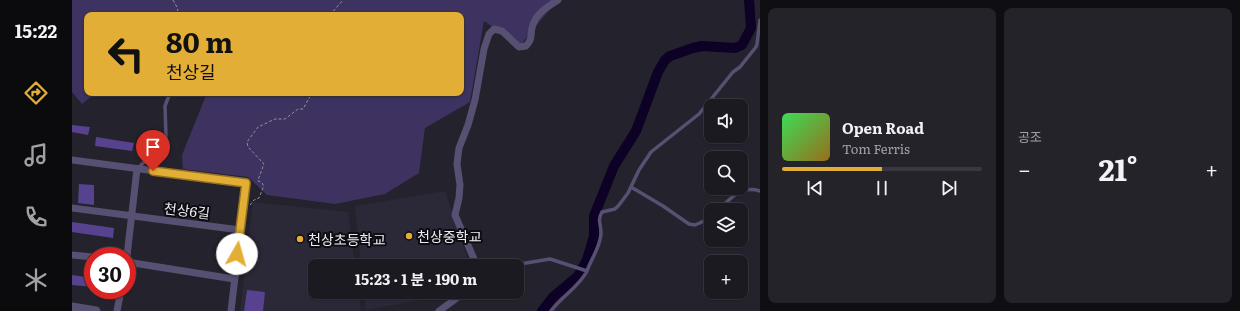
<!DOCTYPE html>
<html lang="ko">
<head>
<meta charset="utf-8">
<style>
  body { margin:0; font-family:Literata,"Noto Sans KR",serif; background:#24232a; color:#f1f3f6; height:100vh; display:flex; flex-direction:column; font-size:15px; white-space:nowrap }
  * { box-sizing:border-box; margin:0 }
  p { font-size:13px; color:#a0a1a5 }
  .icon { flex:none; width:22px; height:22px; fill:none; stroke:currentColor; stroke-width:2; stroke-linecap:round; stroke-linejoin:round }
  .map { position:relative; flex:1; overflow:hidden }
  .sheet { display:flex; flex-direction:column; gap:8px; padding:8px; background:#0f0e12; width:480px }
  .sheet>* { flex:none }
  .hud { position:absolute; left:12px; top:12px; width:380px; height:84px; border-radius:8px; box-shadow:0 1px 3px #0004,0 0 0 1px #39383f; background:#e3ae35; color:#111; overflow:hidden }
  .tools { position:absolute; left:632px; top:99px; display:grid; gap:8px }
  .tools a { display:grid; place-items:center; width:44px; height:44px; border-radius:8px; background:#1b1a21; box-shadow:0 1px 3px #0004,0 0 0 1px #39383f; font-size:20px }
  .speed { position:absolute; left:12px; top:247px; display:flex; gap:8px; font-size:20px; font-weight:700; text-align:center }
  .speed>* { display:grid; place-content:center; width:52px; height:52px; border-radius:50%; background:#1b1a21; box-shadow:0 1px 3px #0004,0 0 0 1px #39383f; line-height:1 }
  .speed .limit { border:6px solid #d22; background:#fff; color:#111 }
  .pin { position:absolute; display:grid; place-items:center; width:34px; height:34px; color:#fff; margin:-41px -17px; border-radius:50% 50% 50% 0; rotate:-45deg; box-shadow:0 0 4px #0007 }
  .pin .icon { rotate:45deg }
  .me { position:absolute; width:44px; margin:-22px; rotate:7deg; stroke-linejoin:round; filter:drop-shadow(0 0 3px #0008) }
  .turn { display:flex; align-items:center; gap:14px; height:84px; padding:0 16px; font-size:18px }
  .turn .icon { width:52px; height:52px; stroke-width:2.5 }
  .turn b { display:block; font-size:28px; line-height:34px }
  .big { font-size:30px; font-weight:700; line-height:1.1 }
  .sheet .tile { flex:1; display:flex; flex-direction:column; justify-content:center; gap:6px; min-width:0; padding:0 14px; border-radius:8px; background:#24232a }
  .song { display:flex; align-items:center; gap:12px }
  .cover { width:48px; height:48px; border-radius:6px; background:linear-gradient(135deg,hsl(130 70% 55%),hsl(40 70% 35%)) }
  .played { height:4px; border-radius:2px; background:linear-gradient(90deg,#e3ae35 50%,#39383f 50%) }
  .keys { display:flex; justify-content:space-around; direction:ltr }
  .heat { display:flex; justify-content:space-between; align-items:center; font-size:22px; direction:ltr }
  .sheet .tiles { flex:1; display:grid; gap:8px; grid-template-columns:repeat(2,1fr) }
  .trip { position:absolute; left:236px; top:259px; width:216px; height:40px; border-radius:8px; background:#1b1a21; box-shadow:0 1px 3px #0004,0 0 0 1px #39383f; font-weight:700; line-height:40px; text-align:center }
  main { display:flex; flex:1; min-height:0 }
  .tabs { display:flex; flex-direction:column; width:72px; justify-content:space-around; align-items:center; background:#0b0a0d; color:#a0a1a5 }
  .tabs .icon { width:28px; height:28px }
  .tabs .current { color:#e3ae35 }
  .tabs b { font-size:18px; color:#f1f3f6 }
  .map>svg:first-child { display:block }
</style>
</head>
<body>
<main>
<nav class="tabs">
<b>15:22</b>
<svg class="icon current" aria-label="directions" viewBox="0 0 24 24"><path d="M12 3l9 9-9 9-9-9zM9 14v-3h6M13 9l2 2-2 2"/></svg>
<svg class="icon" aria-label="music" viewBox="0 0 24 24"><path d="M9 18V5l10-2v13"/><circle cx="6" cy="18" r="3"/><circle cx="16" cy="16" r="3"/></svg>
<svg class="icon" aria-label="phone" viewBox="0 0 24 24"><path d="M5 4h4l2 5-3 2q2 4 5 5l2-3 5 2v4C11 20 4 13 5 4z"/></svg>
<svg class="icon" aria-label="climate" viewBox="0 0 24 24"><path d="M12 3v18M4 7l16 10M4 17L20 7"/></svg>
</nav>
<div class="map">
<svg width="688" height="311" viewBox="0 0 688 311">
  <rect width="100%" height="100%" fill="#24222c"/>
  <path fill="#2b2838" d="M373 191 398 266H289L283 206Z
    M181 202 276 212 283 266H243V292H286L289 311H168Z
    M292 292H378L375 295 294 310Z"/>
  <path fill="#3d3260" d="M0 0H485L448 46 412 21 398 102 353 128 347 173 313 194 263 204 195 195 176 177 111 169 110 155 135 93H389V15H15V93H24L10 104 0 92Z"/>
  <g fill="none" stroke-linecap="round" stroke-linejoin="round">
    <path stroke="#0d0125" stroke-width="10" d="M470 311 481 297 506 276 515 260 522 236V216L542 166 564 131 586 72 593 60 598 56 621 48 630 46 663 48 670 45 679 28 677 0"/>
  </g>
  <path fill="#57428f" d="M0 125 18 127 16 135 0 132Z
    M24 137 62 143 60 151 23 146Z
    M7 184 22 185V205L6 203Z
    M0 222 42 228 41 238 0 232Z
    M0 275 21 278V287L0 285Z
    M175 290 193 292 191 311H172Z"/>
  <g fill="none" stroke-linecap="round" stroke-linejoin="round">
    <path stroke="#919099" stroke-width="1" stroke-dasharray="3 2" stroke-linecap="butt" d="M101 0 106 9 104 15
      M258 15 271 0
      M178 205 182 200 187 198 191 188V184L189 182 186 181V180L192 164 176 147 175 142 186 127 203 119H213L226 109H231L240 93"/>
    <path stroke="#575072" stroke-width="3.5" d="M66 168 91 144 94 136 93 106 98 93
      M559 187 591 206 617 224 623 225 639 218
      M647 210C658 198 670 185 688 191
      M441 266 454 263 478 259 515 271C519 259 529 246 529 233 529 223 525 221 530 212L543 209 547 205 556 193 567 170 579 152 627 114 661 72 668 67 684 47 685 44 688 20
      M479 311C490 296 507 287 515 271"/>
    <path stroke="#575072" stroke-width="7" d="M0 160 174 183 159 311
      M0 208 168 230
      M0 255 21 257
      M55 256 65 169
      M55 262 162 279
      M405 266 383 215 387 198 388 185 385 164 387 148 396 125 403 100 412 49 417 34 422 29 430 31 447 47 454 46C461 38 458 37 460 28 463 14 475 7 486 0
      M45 311 49 290
      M367 311 393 292"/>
    <path stroke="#575072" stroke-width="9" d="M0 307 24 311"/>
  </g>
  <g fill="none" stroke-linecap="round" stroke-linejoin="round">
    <defs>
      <path id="route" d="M81 171 174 183 165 254"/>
    </defs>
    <use href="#route" stroke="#947122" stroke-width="10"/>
    <use href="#route" stroke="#e3ae35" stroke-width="7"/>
  </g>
  <g fill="#e3ae35" stroke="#0d0c11" stroke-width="1.5">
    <circle cx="337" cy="236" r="4"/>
    <circle cx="228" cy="239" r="4"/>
  </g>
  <g text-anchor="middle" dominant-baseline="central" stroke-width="4" stroke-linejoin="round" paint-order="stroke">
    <g font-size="14" fill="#edecf4" stroke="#0d0c11">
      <text transform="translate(115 210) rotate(7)">천상6길</text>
    </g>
    <g font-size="14" fill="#edecf4" stroke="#0d0c11" text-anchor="start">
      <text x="345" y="236">천상중학교</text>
      <text x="236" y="239">천상초등학교</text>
    </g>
  </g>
</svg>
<div class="tools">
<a><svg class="icon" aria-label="sound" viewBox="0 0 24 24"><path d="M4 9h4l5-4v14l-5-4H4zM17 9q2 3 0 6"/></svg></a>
<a><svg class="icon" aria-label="search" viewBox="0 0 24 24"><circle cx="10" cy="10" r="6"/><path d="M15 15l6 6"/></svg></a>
<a><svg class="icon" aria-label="layers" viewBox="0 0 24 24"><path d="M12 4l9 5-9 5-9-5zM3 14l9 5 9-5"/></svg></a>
<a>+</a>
</div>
<div class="speed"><div class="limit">30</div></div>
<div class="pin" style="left:81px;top:171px;background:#d93025"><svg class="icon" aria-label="arrive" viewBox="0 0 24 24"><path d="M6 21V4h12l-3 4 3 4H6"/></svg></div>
<svg class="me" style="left:165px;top:254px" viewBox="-20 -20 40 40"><circle r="19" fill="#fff"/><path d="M0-13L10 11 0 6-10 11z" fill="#e3ae35"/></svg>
<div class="trip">15:23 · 1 분 · 190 m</div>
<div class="hud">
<div class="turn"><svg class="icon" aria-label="left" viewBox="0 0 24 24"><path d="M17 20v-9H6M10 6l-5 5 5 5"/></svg><div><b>80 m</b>천상길</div></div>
</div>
</div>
<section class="sheet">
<div class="tiles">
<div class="tile">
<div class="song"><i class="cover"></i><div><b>Open Road</b><p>Tom Ferris</p></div></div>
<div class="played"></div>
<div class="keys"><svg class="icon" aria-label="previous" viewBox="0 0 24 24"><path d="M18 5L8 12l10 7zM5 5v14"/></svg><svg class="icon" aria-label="pause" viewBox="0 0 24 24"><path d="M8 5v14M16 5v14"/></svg><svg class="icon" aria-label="next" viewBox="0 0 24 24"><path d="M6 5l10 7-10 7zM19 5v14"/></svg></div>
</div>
<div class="tile"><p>공조</p>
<div class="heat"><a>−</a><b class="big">21°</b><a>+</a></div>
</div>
</div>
</section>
</main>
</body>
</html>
